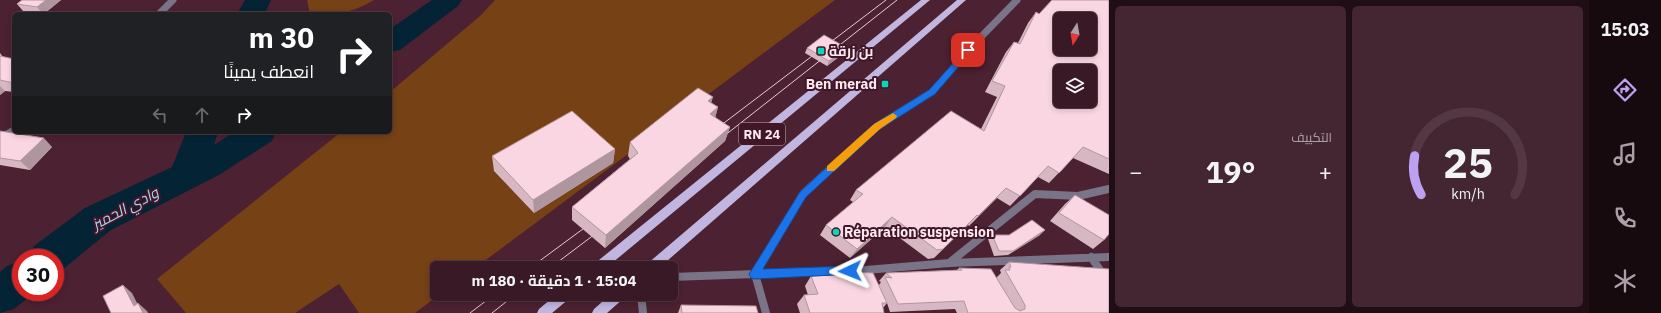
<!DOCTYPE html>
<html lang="ar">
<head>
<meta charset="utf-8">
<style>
  body { margin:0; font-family:"IBM Plex Sans",Cairo,sans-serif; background:#442632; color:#f1f3f6; direction:rtl; height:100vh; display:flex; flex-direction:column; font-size:15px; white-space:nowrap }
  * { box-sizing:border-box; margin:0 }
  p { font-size:13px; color:#aba0a7 }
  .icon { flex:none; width:22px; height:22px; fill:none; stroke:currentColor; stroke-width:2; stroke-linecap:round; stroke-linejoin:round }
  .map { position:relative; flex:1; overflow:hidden; direction:ltr }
  .details { display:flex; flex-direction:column; gap:6px; padding:6px; background:#1f0e15; width:480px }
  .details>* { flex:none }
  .hud { position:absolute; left:12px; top:12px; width:380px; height:122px; border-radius:6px; box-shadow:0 2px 6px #0003,0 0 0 1px #533843; direction:rtl; background:#202124; color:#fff; overflow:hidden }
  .needle { width:26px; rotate:191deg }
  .controls { position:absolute; left:1053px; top:12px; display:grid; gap:8px }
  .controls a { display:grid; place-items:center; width:44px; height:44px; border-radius:6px; background:#391926; box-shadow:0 2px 6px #0003,0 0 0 1px #533843; font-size:20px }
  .speed { position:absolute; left:12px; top:249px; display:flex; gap:8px; font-size:20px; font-weight:700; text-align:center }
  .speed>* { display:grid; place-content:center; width:52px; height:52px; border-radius:50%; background:#391926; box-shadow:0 2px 6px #0003,0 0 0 1px #533843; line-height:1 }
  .speed .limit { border:6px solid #d22; background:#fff; color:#111 }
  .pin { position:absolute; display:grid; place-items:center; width:34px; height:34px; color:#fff; margin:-17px; border-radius:8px; box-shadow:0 2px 6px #0006 }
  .me { position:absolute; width:44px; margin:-22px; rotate:268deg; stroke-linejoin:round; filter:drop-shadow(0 0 3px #0008) }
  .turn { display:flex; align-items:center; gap:14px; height:84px; padding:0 12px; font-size:18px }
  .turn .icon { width:52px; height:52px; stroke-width:2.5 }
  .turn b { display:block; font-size:28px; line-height:34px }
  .lanes { display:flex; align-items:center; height:38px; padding:0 12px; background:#0003; justify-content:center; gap:20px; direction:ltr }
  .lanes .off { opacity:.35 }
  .big { font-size:30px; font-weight:700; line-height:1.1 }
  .details .widget { flex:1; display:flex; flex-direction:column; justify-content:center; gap:6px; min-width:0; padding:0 14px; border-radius:6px; background:#442632 }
  .details .dial { align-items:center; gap:0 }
  .dial svg { height:104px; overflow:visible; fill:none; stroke:#533843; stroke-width:7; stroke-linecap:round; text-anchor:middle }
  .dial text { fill:#f1f3f6; stroke:none }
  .heat { display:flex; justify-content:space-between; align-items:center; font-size:22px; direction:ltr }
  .details .tiles { flex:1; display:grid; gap:6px; grid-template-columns:repeat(2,1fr) }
  .trip { position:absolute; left:430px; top:261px; width:248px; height:40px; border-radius:6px; background:#391926; box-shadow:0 2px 6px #0003,0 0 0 1px #533843; font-weight:700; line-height:40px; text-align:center; direction:rtl }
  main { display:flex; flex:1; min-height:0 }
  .menu { display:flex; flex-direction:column; width:72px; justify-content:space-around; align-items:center; background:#170a0f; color:#aba0a7 }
  .menu .icon { width:28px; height:28px }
  .menu .on { color:#bca0f2 }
  .menu b { font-size:18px; color:#f1f3f6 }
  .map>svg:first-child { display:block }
</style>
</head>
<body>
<main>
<nav class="menu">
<b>15:03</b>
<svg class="icon on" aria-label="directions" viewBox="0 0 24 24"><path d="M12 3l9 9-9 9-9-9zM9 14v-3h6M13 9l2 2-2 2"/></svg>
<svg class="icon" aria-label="music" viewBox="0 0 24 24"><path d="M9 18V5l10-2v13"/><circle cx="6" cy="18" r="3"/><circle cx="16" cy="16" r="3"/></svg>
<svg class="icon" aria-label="phone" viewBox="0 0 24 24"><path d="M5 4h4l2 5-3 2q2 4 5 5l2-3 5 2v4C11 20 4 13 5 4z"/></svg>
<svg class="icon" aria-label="climate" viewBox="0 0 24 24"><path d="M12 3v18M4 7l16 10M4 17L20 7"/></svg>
</nav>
<section class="details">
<div class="tiles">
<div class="widget dial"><svg viewBox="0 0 100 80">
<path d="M14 69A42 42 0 1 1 86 69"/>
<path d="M14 69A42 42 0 0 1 9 39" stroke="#bca0f2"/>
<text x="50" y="56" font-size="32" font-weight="700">25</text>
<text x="50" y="72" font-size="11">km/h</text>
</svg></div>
<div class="widget"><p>التكييف</p>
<div class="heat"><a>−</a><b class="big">19°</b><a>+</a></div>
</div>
</div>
</section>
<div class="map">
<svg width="1109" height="313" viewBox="0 0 1109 313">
  <rect width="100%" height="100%" fill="#4c2132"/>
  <path fill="#754115" d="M307 0H374C351 14 337 14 310 14Z
    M495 0H835L475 268H437V294H440L415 313H359L339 284 295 313H186L157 279 341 132H390V92L480 16Z"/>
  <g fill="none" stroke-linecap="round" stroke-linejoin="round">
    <path fill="#042435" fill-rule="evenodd" d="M245 0H271L265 14H237Z
      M432 0H462L458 6 400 50 390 52V29Z
      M186 132H218L214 145 234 132H276L272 141 219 175 111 230 62 270 55 272V258H29L34 246 85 208 172 167Z
      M21 261V292H35L14 309 0 313V272L7 266Z"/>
    <path stroke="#797488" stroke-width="7" d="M159 14 173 0
      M0 138 14 130
      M862 140 877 126 932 92 978 40 1017 0"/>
    <path stroke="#797488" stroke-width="8" d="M1091 257 1109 283
      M949 263 1035 194 1078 196 1109 189
      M671 277 866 270 949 263 1109 257
      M641 294 643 313
      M766 313 755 274 803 194 863 139"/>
    <path fill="#c0b6df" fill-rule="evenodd" d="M921 0H930L606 268H592L594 264Z
      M957 0H966L659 268H645L647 264Z
      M557 294H572L570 298 552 313H537L539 309Z
      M611 294H626L624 298 607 313H592L594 309Z"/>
    <path stroke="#e3cdd4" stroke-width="1" d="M716 129 886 0
      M719 140 897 0
      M530 268 591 223
      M550 268 599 231
      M470 313 495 294
      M492 313 516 294"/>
  </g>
  <path fill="#d7b8c2" d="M22 0H61L44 14 23 11 17 4Z
    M1109 0V174L1073 158 1049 183 1038 177 1010 206 997 198 969 226 968 225 934 258 928 259 885 227 850 258 820 235 826 225 853 202 850 200 856 190 981 129 997 97 985 92 1006 52 1014 42 1018 43 1028 23 1036 12 1039 14Z
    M807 48H847L844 53 827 66 805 53Z
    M0 53 3 57 14 59V92L5 91 0 95Z
    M711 103 718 107 715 118 730 127 725 141 605 248 572 220V207L630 159 628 156 630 142Z
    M0 131 52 147 30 170 0 165Z
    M615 149 613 163 534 213 494 171 492 156Z
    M1075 195 1104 240 1093 249 1050 221 1065 204Z
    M992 235H1040L1008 255 994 256 988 239Z
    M1009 262 1109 313H957L955 309 890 312 887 303 883 308 884 313H800L797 304 804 295H808L805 286 811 276 851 275 852 272 879 285 881 282 879 281 886 273 957 270 959 268 996 278 1001 273 1000 270Z
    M681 305 758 313H678Z"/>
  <path fill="#af969e" d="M46 0H61L43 14 37 7Z
    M847 48 844 53 827 66 829 61Z
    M0 86 5 91 0 95Z
    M713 97 709 111 708 101Z
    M718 107 714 122 710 114Z
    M730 127 725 141 605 248 606 235Z
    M44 138 52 147 30 170 20 161Z
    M615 149 613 163 534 213 533 200Z
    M977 215 968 225 934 258Z
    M892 217 885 227 850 258 857 249Z
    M1045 230 1040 235 1008 255 1013 251Z
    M123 285 132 293 142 313 134 306Z
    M138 303 147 311 148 313H143Z"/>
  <path fill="#fad6e2" stroke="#af969e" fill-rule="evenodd" d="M22 0H46L37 7 17 4Z
    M1052 0H1109V159L1083 147 1059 173 1048 166 1020 196 1006 188 978 216 977 215 943 249 937 250 892 217 857 249 826 225 863 194 856 190 951 111 984 131 1005 86 992 81 1014 42 1020 44 1036 12 1039 14ZM1060 19H1090V49H1060ZM1060 71H1090V101H1060Z
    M824 35 847 48 829 61 807 48Z
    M0 56 14 59V83L0 80Z
    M698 88 713 97 708 101 718 107 710 114 730 127 606 235 572 207 638 153 630 142Z
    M572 111 615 149 533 200 492 156Z
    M0 131 44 138 20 161 0 158Z
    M1075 195 1109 215V234L1104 240 1059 213Z
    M1032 220 1045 230 1013 251H999L992 235H1009Z
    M1009 262 1109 269V313H968L964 301 898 304 885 277 892 278 886 273 962 270 959 268 991 269 1015 308 1020 311 1025 309V305L1005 270H1010L1009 267H1011Z
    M852 272 873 273 887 303H882L884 313H810L804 295 818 294 811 276 853 274Z
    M123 285 134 306 138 303 143 313H111L103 296Z
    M681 305 756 306 758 313H682Z"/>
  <path fill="#1a73e8" stroke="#114b97" d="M968 48 972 50 971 52 935 94 880 129 806 197 763 269 850 266 854 267 855 271 854 274 755 279 751 278 749 274 751 271 800 192 874 124 929 90 966 49Z"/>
  <path fill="#f59e0b" d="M893 113 897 116 896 118 880 129 834 171H827V166L874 124Z"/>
  <g fill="#0bd5b5" stroke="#411628" stroke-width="1.5">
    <rect x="817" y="47" width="8" height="8" rx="2"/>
    <rect x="881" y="80" width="8" height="8" rx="2"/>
    <circle cx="836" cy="232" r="4"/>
  </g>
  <g text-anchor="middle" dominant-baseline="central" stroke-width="4" stroke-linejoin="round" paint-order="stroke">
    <rect fill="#411628" stroke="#c4aab3" stroke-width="1" x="739" y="123" width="46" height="22" rx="3"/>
    <g font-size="13" font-weight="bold" fill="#fceaef">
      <text x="762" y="134">RN 24</text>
    </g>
    <g font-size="14" font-weight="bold" fill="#fceaef" stroke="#411628" text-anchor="start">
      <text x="829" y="51">بن زرقة</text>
      <text x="877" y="84" text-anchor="end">Ben merad</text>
      <text x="844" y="232">Réparation suspension</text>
    </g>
    <g font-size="15" font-style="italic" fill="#a7d4f0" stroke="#411628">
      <text transform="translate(125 208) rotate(-28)">وادي الحميز</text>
    </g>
  </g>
</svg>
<div class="controls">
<a><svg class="needle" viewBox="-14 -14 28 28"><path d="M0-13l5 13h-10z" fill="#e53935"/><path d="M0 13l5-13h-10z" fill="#aba0a7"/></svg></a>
<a><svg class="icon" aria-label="layers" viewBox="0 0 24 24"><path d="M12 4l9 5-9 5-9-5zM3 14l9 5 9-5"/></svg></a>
</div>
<div class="speed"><div class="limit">30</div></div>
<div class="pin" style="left:968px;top:50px;background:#d93025"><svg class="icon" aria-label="arrive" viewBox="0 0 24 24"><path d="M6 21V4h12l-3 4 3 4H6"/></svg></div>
<svg class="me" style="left:850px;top:271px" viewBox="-20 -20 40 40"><path d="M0-17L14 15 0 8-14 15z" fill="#1a73e8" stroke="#fff" stroke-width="4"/></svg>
<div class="trip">15:04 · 1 دقيقة · 180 m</div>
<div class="hud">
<div class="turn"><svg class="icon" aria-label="right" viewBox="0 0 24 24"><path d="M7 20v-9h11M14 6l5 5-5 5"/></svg><div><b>30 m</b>انعطف يمينًا</div></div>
<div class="lanes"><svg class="icon off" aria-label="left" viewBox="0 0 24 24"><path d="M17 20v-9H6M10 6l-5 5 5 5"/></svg><svg class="icon off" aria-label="ahead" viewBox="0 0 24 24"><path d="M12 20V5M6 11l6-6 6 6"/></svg><svg class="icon" aria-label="right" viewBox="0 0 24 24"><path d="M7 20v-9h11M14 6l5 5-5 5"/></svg></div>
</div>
</div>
</main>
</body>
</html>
